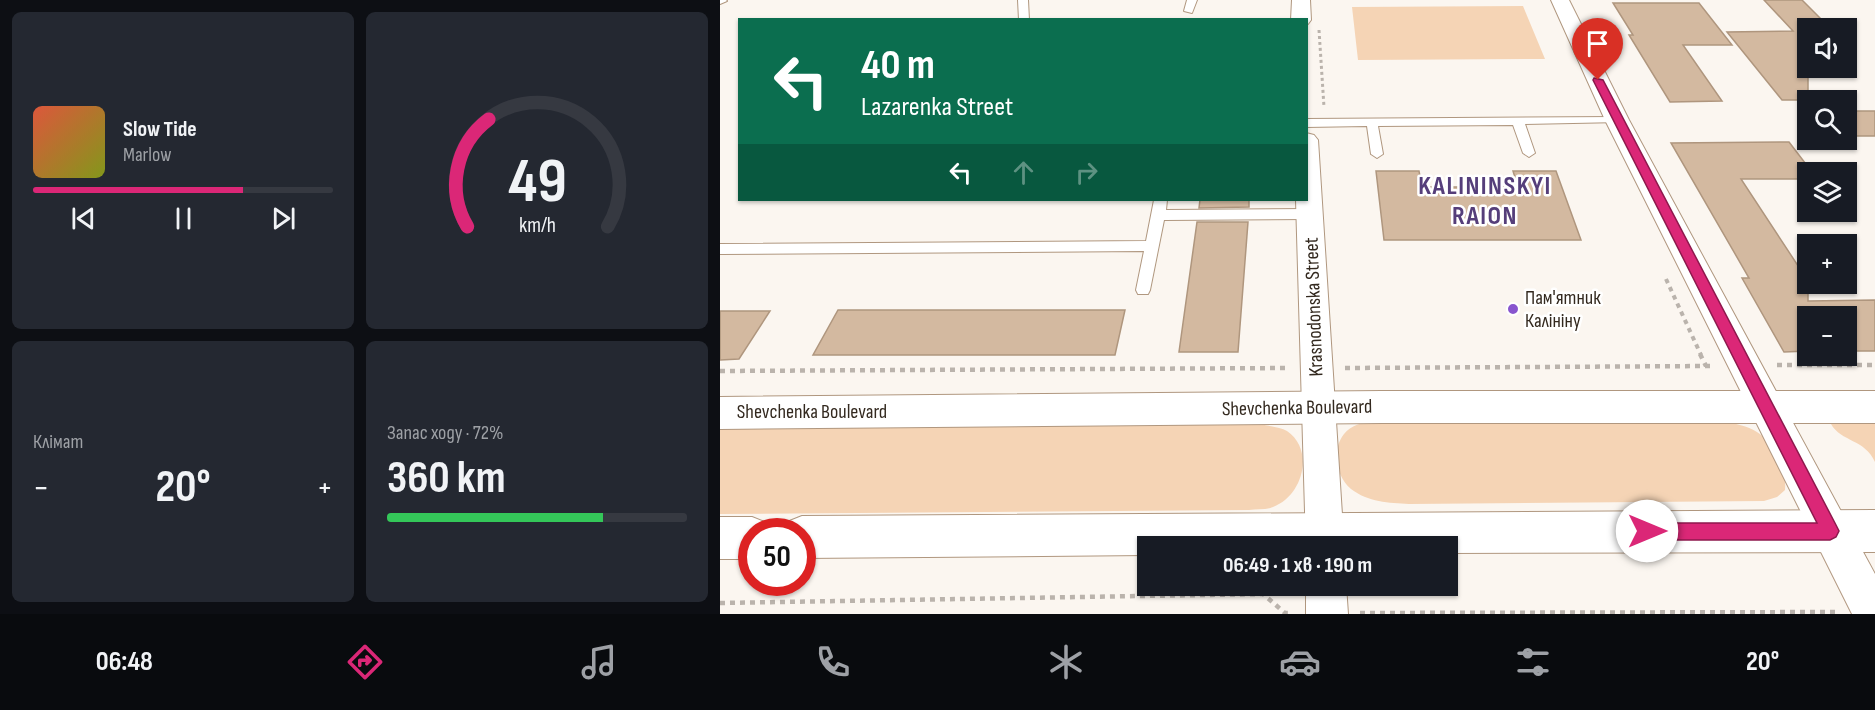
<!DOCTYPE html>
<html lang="uk">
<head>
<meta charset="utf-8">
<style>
  body { margin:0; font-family:"Sofia Sans Condensed",sans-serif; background:#242831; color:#f1f3f6; height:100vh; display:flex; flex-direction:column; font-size:22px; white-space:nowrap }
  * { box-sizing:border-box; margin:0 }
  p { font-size:20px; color:#9ea1a6 }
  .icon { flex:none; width:33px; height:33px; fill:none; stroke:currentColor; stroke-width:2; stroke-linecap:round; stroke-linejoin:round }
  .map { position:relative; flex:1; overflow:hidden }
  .sheet { display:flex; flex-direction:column; gap:12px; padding:12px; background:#0d0f14; width:720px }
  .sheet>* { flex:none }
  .banner { position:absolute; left:18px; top:18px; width:570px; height:183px; border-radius:0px; box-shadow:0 2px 4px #0004; background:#0b6e4f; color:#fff; overflow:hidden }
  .controls { position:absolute; left:1077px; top:18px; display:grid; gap:12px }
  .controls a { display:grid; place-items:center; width:60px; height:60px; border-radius:0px; background:#171b24; box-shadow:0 2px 4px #0004; font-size:30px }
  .speed { position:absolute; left:18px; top:518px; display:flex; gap:12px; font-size:30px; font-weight:700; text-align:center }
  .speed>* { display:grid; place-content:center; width:78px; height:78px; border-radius:50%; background:#171b24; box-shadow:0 2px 4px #0004; line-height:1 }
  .speed .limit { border:9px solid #d22; background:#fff; color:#111 }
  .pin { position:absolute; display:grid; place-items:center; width:51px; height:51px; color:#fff; margin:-62px -26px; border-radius:50% 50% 50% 0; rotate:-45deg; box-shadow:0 0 6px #0007 }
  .pin .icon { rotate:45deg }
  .me { position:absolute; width:66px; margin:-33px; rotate:90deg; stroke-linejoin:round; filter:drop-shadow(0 0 4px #0008) }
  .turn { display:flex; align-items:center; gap:21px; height:126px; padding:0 24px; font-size:27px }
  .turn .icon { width:78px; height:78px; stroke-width:2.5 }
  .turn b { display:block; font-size:42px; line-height:51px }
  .lanes { display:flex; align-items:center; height:57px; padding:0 24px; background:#0003; justify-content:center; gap:30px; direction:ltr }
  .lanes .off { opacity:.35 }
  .big { font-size:45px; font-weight:700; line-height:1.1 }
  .sheet .widget { flex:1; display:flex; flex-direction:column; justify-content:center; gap:9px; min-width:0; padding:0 21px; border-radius:9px; background:#242831 }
  .sheet .dial { align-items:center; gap:0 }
  .dial svg { height:156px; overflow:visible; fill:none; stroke:#363941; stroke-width:7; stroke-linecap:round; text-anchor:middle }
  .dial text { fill:#f1f3f6; stroke:none }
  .song { display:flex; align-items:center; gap:18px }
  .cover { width:72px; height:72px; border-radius:9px; background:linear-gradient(135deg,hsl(10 70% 55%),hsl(70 70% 35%)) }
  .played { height:6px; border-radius:3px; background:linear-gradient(90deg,#db2777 70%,#363941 70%) }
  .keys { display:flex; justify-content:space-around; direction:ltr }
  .heat { display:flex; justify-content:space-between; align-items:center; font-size:33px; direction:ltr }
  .charge { height:9px; border-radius:4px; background:linear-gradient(90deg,#34c759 72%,#363941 0) }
  .sheet .tiles { flex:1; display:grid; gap:12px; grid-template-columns:repeat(2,1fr) }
  .trip { position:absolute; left:417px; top:536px; width:321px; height:60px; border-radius:0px; background:#171b24; box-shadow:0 2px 4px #0004; font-weight:700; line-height:60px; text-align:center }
  .tabs { display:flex; height:96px; justify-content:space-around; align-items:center; background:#090b0e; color:#9ea1a6 }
  .tabs .icon { width:42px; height:42px }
  .tabs .selected { color:#db2777 }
  .tabs b { font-size:27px; color:#f1f3f6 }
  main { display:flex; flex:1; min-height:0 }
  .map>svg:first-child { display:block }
</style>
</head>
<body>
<main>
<section class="sheet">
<div class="tiles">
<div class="widget">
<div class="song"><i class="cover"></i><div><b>Slow Tide</b><p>Marlow</p></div></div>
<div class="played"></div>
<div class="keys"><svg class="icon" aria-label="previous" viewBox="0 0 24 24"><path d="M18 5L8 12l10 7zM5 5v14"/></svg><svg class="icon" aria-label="pause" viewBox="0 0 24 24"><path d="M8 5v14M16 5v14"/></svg><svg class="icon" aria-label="next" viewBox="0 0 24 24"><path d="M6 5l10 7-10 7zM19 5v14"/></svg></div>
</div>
<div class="widget dial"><svg viewBox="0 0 100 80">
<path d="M14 69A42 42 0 1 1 86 69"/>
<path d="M14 69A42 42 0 0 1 25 14" stroke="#db2777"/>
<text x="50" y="56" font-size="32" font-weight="700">49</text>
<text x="50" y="72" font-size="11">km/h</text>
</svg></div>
<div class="widget"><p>Клімат</p>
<div class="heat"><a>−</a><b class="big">20°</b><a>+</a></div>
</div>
<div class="widget"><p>Запас ходу · 72%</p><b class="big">360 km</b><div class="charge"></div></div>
</div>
</section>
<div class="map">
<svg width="1155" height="614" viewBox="0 0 1155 614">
  <rect width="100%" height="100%" fill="#fbf6f0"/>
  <path fill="#f5d4b5" d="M803 6 825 59 638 60 632 7Z
    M653 420 1000 421C1032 426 1046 431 1059 462 1063 472 1066 479 1065 490L1057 497 1044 501 689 504C669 503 648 502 631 489 616 476 611 451 624 434 631 425 642 423 653 420Z
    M540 424C548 426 560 427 567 431 595 450 583 496 553 507 546 510 537 509 529 510L0 514V426Z
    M1111 424H1155V462C1145 439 1121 442 1111 424Z"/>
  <path fill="#d3b9a0" stroke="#af967e" stroke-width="1.5" d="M1044 0H1082L1110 28H1088V100H1062L1007 32 1073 31Z
    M893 3H979L1012 45H963L1002 101 950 102 909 35H913Z
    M1126 111H1155V136H1135L1126 126Z
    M1069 142 1092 172H1088V179H1021L1088 281V301L1155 300V351H1126V316H1088V351L1064 352 1022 278H1029L951 143Z
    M656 171H699L702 187H798L793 171H836L861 240H664Z
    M480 200H529V207L479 208Z
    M477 222H528L518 352H459Z
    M118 310H405L395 355H93Z
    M0 311H50L19 359 0 360Z"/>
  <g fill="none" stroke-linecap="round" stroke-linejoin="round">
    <defs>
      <path id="lane" d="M0 0H6L7 1 0 4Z
        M298 0H308L309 20H299Z
        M467 0H477L472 13 464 11Z
        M897 117 903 120 901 122 805 124 815 153 809 157 803 153 793 125 658 126 663 154 657 158 651 154 647 126 586 127V119Z
        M434 200H447L446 210 589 209 596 214 589 219 444 220 430 290 428 294H418L416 290 424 251 0 254V244L426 241Z"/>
      <path id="street" d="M572 0H590L591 20 588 24 586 20H571Z
        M831 0H849L909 120 1155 574V614H1132L885 120Z
        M586 133 594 135 598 140 624 546H586L576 200H586Z
        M586 585H626L628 614H586Z"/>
      <path id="secondary" d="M662 391H1155V423H662L0 429V397Z
        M1155 510V552L728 553V546H428V555L82 558V531H63L67 522 82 516Z
        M0 517H32L47 523 50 531H32V559H0Z"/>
    </defs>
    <use href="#lane" stroke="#b0977f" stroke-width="2"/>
    <use href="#street" stroke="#b0977f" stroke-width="2"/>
    <use href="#secondary" stroke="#b0977f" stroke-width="2"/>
    <path stroke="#bab3ac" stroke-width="3" stroke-dasharray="3 3" stroke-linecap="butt" d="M599 30 604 107"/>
    <path stroke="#bab3ac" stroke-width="4" stroke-dasharray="4.5 4.5" stroke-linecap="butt" d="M946 279 981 355"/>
    <path stroke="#bab3ac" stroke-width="4.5" stroke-dasharray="5 5" stroke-linecap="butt" d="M980 354 986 366
      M1057 365H1155
      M625 368 992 366
      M0 371 569 368
      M0 603 543 594 565 613H572
      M640 613 1115 612"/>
    <use href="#lane" fill="#fff" fill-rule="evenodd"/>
    <use href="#street" fill="#fff" fill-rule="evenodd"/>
    <use href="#secondary" fill="#fff" fill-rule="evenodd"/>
  </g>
  <path fill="#db2777" stroke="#8e194d" stroke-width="1.5" d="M874 78 883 80 1116 525 1119 531 1116 537 1110 540H927L921 537 918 531 921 525 927 523H1097L873 80Z"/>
  <circle fill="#8855ce" stroke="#fff" stroke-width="2" cx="793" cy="309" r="6"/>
  <g text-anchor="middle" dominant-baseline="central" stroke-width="5" stroke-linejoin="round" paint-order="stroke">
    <g font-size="20" fill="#33291f" stroke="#fff" text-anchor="start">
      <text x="805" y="298">Пам'ятник<tspan x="805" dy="23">Калініну</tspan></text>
    </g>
    <g font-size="20" fill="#33291f" stroke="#fff">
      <text transform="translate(594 307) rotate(-92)">Krasnodonska Street</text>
      <text transform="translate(577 408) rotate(-1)">Shevchenka Boulevard</text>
      <text x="92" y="412">Shevchenka Boulevard</text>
    </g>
    <g font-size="26" font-weight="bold" letter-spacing="1.5" fill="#553e7a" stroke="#fff">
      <text x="765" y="186">KALININSKYI<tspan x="765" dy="30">RAION</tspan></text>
    </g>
  </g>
</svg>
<div class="controls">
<a><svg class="icon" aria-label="sound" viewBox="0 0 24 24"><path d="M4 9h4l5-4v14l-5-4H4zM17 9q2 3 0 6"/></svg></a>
<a><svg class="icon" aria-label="search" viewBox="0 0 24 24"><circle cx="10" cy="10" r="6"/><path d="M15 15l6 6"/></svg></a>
<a><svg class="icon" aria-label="layers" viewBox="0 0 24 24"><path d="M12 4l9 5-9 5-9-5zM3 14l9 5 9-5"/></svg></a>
<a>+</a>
<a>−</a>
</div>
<div class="speed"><div class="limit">50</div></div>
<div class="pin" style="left:878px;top:80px;background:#d93025"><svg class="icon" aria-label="arrive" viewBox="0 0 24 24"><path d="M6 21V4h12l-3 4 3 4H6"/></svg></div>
<svg class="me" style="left:927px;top:531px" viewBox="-20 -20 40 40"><circle r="19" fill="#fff"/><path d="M0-13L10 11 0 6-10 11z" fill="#db2777"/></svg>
<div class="trip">06:49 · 1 хв · 190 m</div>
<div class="banner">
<div class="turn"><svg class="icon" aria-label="left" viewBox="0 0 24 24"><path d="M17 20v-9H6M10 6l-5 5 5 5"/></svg><div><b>40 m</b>Lazarenka Street</div></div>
<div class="lanes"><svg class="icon" aria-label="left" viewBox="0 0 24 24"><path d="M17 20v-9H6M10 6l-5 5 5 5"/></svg><svg class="icon off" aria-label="ahead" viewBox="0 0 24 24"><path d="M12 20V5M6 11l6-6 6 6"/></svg><svg class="icon off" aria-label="right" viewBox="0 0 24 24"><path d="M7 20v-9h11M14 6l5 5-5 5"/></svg></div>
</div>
</div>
</main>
<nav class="tabs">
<b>06:48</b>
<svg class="icon selected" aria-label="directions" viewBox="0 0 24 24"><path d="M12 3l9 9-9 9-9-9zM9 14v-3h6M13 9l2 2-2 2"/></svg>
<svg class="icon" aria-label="music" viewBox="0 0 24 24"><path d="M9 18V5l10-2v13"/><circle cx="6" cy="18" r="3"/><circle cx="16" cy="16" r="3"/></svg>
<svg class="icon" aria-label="phone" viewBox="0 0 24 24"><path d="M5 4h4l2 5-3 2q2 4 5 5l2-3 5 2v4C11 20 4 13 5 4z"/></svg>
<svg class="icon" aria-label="climate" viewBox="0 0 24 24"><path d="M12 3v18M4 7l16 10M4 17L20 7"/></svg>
<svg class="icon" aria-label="car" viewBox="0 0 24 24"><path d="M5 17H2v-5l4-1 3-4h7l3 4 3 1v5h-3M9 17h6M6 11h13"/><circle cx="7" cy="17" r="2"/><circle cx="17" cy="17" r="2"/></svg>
<svg class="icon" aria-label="filters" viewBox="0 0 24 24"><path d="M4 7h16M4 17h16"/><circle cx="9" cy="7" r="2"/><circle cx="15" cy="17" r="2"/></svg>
<b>20°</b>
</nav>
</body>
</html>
